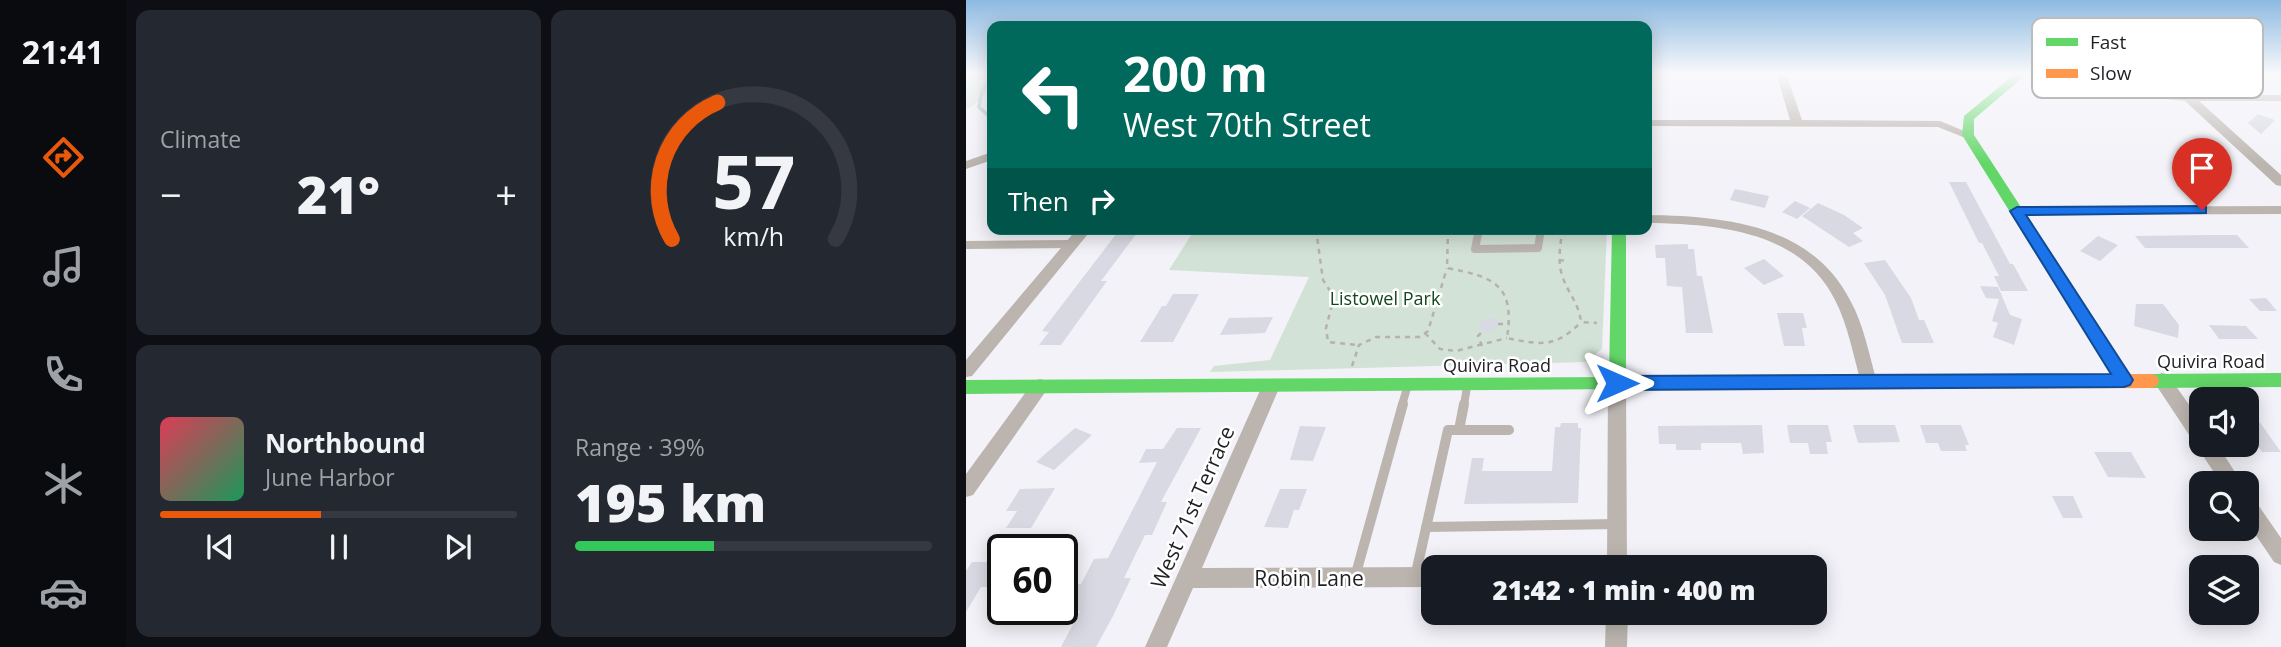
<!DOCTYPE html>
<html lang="en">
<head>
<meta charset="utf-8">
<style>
  body { margin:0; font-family:"Open Sans",sans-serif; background:#242831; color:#f1f3f6; height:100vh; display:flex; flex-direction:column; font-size:26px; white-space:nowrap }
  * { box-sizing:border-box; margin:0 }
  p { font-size:23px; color:#9ea1a6 }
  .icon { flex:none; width:38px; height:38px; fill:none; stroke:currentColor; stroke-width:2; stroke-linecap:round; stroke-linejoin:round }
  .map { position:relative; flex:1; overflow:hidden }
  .panel { display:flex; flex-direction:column; gap:10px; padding:10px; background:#0d0f14; width:840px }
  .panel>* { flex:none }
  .hud { position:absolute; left:21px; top:21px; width:665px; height:214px; border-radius:14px; box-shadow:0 4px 18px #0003; background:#00695c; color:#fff; overflow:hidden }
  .controls { position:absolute; left:1223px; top:387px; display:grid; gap:14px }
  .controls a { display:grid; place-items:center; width:70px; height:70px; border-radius:14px; background:#171b24; box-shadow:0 4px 18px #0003; font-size:35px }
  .speed { position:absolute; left:21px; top:534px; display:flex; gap:14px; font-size:35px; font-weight:700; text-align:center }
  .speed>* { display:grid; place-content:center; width:91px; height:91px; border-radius:50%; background:#171b24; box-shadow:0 4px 18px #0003; line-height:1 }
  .speed .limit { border:4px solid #111; border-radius:10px; background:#fff; color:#111 }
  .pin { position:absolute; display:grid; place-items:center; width:60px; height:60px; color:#fff; margin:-72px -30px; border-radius:50% 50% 50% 0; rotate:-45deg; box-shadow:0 0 7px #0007 }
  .pin .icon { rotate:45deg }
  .me { position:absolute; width:77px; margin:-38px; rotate:90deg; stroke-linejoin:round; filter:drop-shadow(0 0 5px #0008) }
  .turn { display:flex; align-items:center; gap:24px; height:147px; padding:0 21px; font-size:32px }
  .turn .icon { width:91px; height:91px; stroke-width:2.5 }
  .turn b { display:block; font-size:49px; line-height:60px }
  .then { display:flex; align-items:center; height:66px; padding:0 21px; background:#0003; gap:14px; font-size:26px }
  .big { font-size:52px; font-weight:800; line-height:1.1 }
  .panel .tile { flex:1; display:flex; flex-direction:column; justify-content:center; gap:10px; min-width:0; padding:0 24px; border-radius:14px; background:#242831 }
  .panel .dial { align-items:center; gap:0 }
  .dial svg { height:182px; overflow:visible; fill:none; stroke:#363941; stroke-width:7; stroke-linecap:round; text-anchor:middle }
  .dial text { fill:#f1f3f6; stroke:none }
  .song { display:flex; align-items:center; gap:21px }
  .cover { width:84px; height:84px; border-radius:10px; background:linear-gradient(135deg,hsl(350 70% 55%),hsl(150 70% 35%)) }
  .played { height:7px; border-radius:4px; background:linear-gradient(90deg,#ea580c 45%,#363941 45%) }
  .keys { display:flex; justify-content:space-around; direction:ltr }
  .heat { display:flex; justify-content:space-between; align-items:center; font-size:38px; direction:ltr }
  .charge { height:10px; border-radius:5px; background:linear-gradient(90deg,#34c759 39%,#363941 0) }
  .panel .tiles { flex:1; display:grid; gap:10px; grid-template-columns:repeat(2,1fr) }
  .trip { position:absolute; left:455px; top:555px; width:406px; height:70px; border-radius:14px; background:#171b24; box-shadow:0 4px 18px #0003; font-weight:800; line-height:70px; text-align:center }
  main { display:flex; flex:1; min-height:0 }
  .dock { display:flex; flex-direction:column; width:126px; justify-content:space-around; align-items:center; background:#090b0e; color:#9ea1a6 }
  .dock .icon { width:49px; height:49px }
  .dock .on { color:#ea580c }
  .dock b { font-size:32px; color:#f1f3f6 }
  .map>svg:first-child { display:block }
</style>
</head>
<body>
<main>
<nav class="dock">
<b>21:41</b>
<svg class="icon on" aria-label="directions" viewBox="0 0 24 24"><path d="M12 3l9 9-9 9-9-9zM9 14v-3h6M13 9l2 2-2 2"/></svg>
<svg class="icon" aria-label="music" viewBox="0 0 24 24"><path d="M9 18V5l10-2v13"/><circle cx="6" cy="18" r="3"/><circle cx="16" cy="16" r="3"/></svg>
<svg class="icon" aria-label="phone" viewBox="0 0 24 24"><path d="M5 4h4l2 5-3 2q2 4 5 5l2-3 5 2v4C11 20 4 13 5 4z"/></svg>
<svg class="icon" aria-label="climate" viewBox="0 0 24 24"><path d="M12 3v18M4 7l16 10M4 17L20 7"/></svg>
<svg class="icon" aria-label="car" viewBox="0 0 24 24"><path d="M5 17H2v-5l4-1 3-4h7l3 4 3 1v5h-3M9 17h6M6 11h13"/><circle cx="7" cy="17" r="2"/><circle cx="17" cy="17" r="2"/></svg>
</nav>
<section class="panel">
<div class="tiles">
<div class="tile"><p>Climate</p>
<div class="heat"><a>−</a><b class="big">21°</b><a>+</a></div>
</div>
<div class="tile dial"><svg viewBox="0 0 100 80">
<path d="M14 69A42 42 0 1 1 86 69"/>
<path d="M14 69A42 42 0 0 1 34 9" stroke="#ea580c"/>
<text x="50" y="56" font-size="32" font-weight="700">57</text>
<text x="50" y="72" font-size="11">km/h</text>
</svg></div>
<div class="tile">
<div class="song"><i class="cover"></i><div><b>Northbound</b><p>June Harbor</p></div></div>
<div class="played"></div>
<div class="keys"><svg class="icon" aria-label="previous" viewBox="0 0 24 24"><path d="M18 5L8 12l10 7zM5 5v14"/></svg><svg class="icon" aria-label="pause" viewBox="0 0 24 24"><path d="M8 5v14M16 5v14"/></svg><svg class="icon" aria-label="next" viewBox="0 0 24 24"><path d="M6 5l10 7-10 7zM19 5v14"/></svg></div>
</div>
<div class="tile"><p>Range · 39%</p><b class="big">195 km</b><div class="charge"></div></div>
</div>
</section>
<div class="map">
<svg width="1315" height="647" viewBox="0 0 1315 647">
  <rect width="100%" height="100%" fill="#f2f2f8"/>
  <path fill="#d3e2d6" d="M0 73H26C26 90 15 102 0 109Z
    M229 229H641L636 349 619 362 244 372 248 366 304 360 343 277 203 270Z"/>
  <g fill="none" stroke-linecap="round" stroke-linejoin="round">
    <path stroke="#a6c4d6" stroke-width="3.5" d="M24 117 13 107 16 91 26 78"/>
  </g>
  <path fill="#d9d9e3" d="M1292 114 1309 120 1295 134 1282 123Z
    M983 182H1000L1044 264H1047L1062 291H1035L1028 276H1033L1016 243H1013Z
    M769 189 803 196 799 208 764 200Z
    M829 201 844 208 831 219 816 212Z
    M852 203 878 215 897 228 887 233 897 241 883 247 836 216Z
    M154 229H174L135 281H141L95 345H73L83 332 76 331Z
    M1241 235H1271L1283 248H1179L1169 236Z
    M1132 236 1152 245 1134 261 1114 251Z
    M722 244V249H728L731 276H736L747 333H720L716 287 701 286 699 258H690L689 245Z
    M798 259 818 276 798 285 778 268Z
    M919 260 945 298 953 320H958L968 343H936L919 295 898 263Z
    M1014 286 1032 287 1044 315 1056 319 1048 345 1027 337 1032 323 1026 321 1033 299 1020 298Z
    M207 294H233L207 342H174L196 306H200Z
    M1300 298 1311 311H1294L1283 299Z
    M1170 304H1197L1213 325 1212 338 1168 326Z
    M811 313H837L841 328H836L839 346H818Z
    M307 317 299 333 254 335 263 318Z
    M524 317 533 320 531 328 521 333 512 329 515 321Z
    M1243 325 1280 326 1292 339H1253Z
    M1281 417H1290L1315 452H1296L1281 432Z
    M595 423H612V428H615L612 503 498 504 506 458H518L516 471H586L589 427H594Z
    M796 425 798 453 777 454 775 443H735V450H710V444H693L692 426Z
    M821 425H862L866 442H860L862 454H844L842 443H824Z
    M887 425H929L934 442 892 443Z
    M954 425H995L1003 445H999L1001 451H975L972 443H960Z
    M334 426 360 427 347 461 324 460Z
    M109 428 126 435 88 470 70 462Z
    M211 428H235L195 502H201L186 535H179L158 578H165L147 616 130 647H95L114 611H109L112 607H96V597L103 584H115L128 559 142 558 191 462 173 463 180 449H197Z
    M1128 452H1165L1180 478 1142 477Z
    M89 488 65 528H40L51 511H40L54 489Z
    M314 489H341L333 510H328L322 528 298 527Z
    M1086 496H1107L1117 518H1097Z
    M6 562H35L21 587H15L0 612V571Z"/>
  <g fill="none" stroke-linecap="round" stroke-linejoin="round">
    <path stroke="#b6b1ad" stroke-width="2.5" stroke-dasharray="5 5" stroke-linecap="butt" d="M350 229 357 280 368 297 360 328 362 342 391 345
      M482 229 481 268C529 277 549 285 541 338 574 345 590 348 615 322
      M596 229C595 244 591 260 596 275 601 292 613 303 615 322L631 323
      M593 260 601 261
      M532 324H544
      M459 333 474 349 490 351 541 338
      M516 346 512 336 517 331
      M386 366 393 345 410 337H454L462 331 481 268"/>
    <path stroke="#bcb5af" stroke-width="8" d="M513 229 509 249 572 248 575 229
      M0 245 106 244
      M436 405 441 388
      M498 405 501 387"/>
    <path stroke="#bcb5af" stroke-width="10" d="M498 404 493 430H543
      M460 527 651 524
      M389 577 437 404
      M449 577 482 430H493"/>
    <path fill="#bcb5af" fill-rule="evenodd" d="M810 73H820L836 120 974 121 1008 135 1002 139 972 127 681 126V120H824Z
      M1060 73H1077L1159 90 1212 94 1190 73H1201L1225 95H1315V101H1233L1315 175V186L1310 185 1219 101 1129 92 1094 85Z
      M26 152V160L0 169V161Z
      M1315 206V214L1051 215 1044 211 1051 207Z
      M681 215C757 216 845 224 884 300 898 325 903 355 911 382L909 387H897L895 382C887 355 882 325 869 300 834 230 750 224 681 223Z
      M111 229H126L6 376 0 377V360Z
      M1196 373 1202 375 1236 423V444H1251L1276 483H1255L1190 385 1188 380 1190 375Z
      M651 376 657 378 660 383 661 567H641L642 383 645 378Z
      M74 379 80 381 83 386 80 391 7 495 0 497V474L68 381Z
      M305 379 311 381 314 386 236 568 467 567V587L227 588 201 647H179L296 386 299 381Z
      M1281 496 1288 499 1315 538V565L1308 562 1281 522Z
      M640 612H662L661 647H639Z"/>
    <path fill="#63d668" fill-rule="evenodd" d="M1050 73H1062L1008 119V135L1164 375 1166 380 1164 385H1152L996 135 998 116Z
      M646 229H660V377L787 376 793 378 796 383 793 388 0 394V380L643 377Z
      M1315 373V387L1185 388 1179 386 1177 381 1179 376 1185 374Z"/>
    <path fill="#ff974d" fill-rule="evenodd" d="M1185 374 1191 376 1193 381 1191 386 1185 388 787 390 781 388 778 383 781 378 787 376Z"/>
  </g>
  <linearGradient id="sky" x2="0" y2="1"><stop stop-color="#8dbae1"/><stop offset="0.45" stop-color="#f9f9fc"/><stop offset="1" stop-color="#f9f9fc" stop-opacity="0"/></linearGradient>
  <rect width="1315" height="164" fill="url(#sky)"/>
  <path fill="#1a73e8" stroke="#114b97" stroke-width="2" d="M1236 206 1240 207V213L1060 215 1164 375 1167 380 1164 385 1158 387 651 390 645 388 643 383 645 378 651 376 1145 374 1044 211 1051 207Z"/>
  <g text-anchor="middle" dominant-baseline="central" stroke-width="5" stroke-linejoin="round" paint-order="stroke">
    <g font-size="18" fill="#12461d" stroke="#fff">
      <text x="419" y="298">Listowel Park</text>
    </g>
    <g font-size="18" fill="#201f24" stroke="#fff">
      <text x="1245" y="361">Quivira Road</text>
      <text x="531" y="365">Quivira Road</text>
    </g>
    <g font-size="21" fill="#201f24" stroke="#fff">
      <text transform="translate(226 507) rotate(-66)">West 71st Terrace</text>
      <text x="343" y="578">Robin Lane</text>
    </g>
  </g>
  <rect x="1066" y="18" width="231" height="80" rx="10" fill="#fff" stroke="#bcbcbd" stroke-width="2"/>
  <rect x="1080" y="38" width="32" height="8" fill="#63d668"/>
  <rect x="1080" y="69" width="32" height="9" fill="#ff974d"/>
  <g font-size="19" fill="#201f24">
    <text x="1124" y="49">Fast</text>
    <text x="1124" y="80">Slow</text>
  </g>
</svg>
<div class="controls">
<a><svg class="icon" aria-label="sound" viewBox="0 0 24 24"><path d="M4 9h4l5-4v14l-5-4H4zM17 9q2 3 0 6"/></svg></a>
<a><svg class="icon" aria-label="search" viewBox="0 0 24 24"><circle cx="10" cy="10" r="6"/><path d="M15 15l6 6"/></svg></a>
<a><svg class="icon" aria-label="layers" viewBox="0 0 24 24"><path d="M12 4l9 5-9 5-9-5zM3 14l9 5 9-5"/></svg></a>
</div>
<div class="speed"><div class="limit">60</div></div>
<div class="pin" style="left:1236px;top:210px;background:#d93025"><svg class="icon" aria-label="arrive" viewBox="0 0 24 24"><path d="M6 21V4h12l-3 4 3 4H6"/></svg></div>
<svg class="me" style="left:651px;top:383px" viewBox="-20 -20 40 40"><path d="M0-17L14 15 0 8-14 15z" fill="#1a73e8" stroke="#fff" stroke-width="4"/></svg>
<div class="trip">21:42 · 1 min · 400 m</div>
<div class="hud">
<div class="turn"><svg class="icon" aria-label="left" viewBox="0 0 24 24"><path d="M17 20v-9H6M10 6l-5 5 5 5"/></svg><div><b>200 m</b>West 70th Street</div></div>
<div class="then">Then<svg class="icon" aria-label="right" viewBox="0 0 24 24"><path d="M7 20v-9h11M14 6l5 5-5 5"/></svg></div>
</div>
</div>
</main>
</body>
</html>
